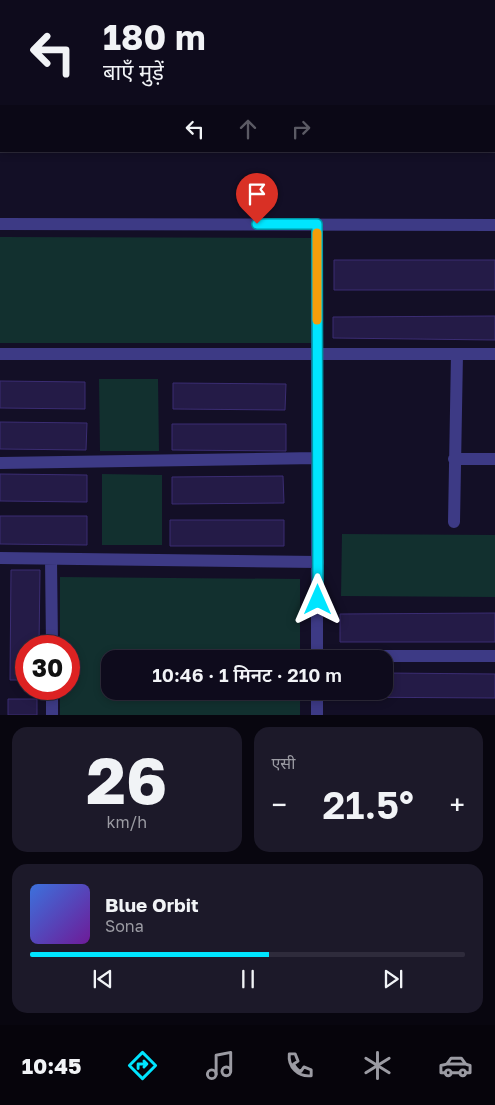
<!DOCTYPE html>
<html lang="hi">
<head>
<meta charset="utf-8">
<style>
  body { margin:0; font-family:"Golos Text","Noto Sans Devanagari",sans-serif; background:#1c1929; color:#f1f3f6; height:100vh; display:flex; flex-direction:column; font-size:19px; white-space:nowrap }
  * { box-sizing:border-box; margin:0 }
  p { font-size:16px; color:#9b9ba3 }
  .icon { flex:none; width:28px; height:28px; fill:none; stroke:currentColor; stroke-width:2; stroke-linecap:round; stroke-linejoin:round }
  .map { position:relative; height:715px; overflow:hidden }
  .sheet { display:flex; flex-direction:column; gap:12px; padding:12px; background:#08060f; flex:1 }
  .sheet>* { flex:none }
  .banner { position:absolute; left:0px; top:0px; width:495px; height:152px; box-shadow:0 2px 8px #0003,0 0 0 1px #2e2b3b; background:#0e0b1c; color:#f1f3f6; overflow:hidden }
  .speed { position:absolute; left:15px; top:635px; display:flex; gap:10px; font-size:25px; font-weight:700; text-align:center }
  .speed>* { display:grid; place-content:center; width:65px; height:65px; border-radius:50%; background:#0e0b1c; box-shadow:0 2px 8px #0003,0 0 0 1px #2e2b3b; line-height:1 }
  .speed .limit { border:8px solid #d22; background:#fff; color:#111 }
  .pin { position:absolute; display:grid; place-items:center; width:42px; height:42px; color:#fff; margin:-51px -21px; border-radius:50% 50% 50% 0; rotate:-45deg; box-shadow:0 0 5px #0007 }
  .pin .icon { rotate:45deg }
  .me { position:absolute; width:55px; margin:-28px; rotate:0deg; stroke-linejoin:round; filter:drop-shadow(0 0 4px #0008) }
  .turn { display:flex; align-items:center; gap:18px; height:105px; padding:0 20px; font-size:22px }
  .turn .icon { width:65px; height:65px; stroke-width:2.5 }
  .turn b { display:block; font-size:35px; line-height:42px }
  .lanes { display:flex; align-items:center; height:48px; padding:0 20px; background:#0003; justify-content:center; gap:25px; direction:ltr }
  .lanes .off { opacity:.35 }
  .big { font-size:38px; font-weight:600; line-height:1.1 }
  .sheet .card { flex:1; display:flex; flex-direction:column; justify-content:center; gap:8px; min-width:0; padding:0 18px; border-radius:15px; background:#1c1929 }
  .sheet .dial { align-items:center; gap:0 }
  .dial b { font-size:65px; line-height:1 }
  .song { display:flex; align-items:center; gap:15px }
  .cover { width:60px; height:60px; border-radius:8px; background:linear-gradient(135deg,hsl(220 70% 55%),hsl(280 70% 35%)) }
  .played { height:5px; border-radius:2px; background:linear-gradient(90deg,#00e5ff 55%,#2e2b3b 55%) }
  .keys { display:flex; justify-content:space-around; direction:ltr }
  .heat { display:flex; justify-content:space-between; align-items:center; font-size:28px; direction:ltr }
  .sheet .tiles { flex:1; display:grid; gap:12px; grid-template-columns:1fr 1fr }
  .card:last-child { grid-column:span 2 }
  .trip { position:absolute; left:101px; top:650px; width:292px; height:50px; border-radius:15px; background:#0e0b1c; box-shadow:0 2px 8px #0003,0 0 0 1px #2e2b3b; font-weight:600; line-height:50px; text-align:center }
  .tab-bar { display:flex; height:80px; justify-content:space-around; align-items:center; background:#06040b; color:#9b9ba3 }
  .tab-bar .icon { width:35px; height:35px }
  .tab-bar .active { color:#00e5ff }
  .tab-bar b { font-size:22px; color:#f1f3f6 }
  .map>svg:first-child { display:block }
</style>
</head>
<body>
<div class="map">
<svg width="495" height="715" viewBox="0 0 495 715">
  <rect width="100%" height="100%" fill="#130f26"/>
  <path fill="#12302f" d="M0 237 311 238V343H0Z
    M99 379H158L159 451H100Z
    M102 474 162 475V545H102Z
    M342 534 495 535V597L341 596Z
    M60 577 300 579V659H110V691H300V715H60V689H69V646H60Z"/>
  <path fill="#241b47" stroke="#3b2d73" d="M146 0H320V1H147Z
    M343 0H432L343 1Z
    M334 260H495V290H334Z
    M495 316V340L333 338V317Z
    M0 381 85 382V409L0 408Z
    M173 383 286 384 285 410 173 409Z
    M0 422 87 423 86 450 0 449Z
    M172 424H286V451L172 450Z
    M0 474 87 475V502L0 501Z
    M283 476 284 503 172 504V477Z
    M0 516H87V545L0 544Z
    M170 520H284V546H170Z
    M11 570H40L39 646H26V680H10Z
    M495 613V642H340V614Z
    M385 673 495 674V698L335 697V691H385Z
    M8 699H37V715H8Z"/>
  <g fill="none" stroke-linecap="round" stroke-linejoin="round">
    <path stroke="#3d3a85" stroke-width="12" d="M0 224 495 225
      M317 224V659
      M0 354H495
      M454 459H495
      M0 463 317 458
      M454 522 457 354
      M0 558 318 562
      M51 559 52 646
      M317 656H495
      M52 689V715
      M317 715V691"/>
  </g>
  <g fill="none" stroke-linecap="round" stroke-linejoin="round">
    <defs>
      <path id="route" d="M257 224H317L318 600"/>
    </defs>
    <use href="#route" stroke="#0095a6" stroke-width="12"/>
    <use href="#route" stroke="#00e5ff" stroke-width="9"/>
    <path stroke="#f59e0b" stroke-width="9" d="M317 233V320"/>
  </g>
</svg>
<div class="speed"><div class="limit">30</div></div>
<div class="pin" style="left:257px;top:224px;background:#d93025"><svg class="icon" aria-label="arrive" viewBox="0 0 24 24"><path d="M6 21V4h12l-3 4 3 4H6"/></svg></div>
<svg class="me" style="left:318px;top:600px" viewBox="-20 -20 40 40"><path d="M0-17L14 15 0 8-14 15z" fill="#00e5ff" stroke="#fff" stroke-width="4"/></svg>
<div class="trip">10:46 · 1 मिनट · 210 m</div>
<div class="banner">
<div class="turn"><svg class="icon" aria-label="left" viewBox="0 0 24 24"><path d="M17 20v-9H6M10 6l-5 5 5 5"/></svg><div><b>180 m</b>बाएँ मुड़ें</div></div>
<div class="lanes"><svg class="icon" aria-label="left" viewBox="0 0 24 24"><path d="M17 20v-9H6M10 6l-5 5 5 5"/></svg><svg class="icon off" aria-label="ahead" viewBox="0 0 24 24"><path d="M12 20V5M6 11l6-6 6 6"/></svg><svg class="icon off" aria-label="right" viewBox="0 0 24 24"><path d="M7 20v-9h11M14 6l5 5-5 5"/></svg></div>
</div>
</div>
<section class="sheet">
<div class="tiles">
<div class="card dial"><b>26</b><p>km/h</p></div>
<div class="card"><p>एसी</p>
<div class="heat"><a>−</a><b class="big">21.5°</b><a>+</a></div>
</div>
<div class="card">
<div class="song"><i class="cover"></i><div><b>Blue Orbit</b><p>Sona</p></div></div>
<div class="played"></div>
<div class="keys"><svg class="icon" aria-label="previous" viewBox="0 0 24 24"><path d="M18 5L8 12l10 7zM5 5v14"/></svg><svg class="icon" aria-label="pause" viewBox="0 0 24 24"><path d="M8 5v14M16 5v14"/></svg><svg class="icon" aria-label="next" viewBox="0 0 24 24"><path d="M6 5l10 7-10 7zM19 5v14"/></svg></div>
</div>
</div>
</section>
<nav class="tab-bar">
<b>10:45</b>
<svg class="icon active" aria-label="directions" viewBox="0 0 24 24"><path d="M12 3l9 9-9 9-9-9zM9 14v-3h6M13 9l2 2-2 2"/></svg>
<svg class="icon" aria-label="music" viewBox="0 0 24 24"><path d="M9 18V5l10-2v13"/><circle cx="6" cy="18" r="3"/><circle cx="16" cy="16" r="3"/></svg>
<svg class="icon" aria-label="phone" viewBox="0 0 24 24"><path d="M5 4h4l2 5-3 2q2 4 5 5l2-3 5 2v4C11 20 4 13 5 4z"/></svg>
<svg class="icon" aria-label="climate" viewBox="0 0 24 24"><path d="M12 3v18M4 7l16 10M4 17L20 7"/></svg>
<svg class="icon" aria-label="car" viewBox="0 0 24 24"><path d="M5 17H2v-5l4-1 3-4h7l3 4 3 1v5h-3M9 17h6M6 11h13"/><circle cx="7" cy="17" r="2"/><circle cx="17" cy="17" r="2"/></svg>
</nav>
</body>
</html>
